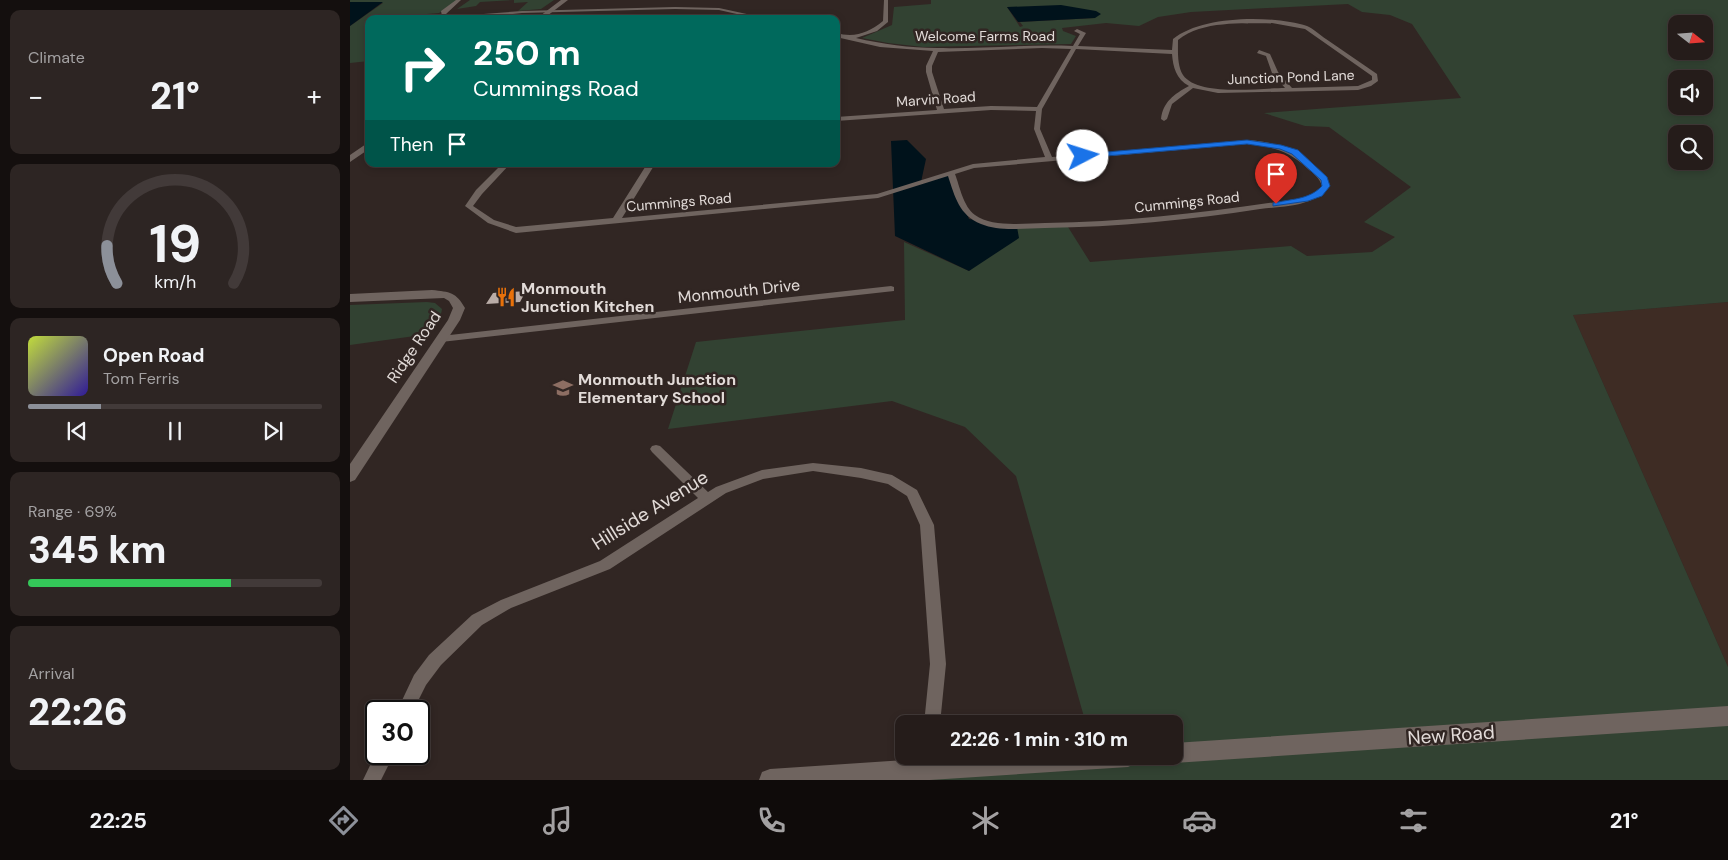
<!DOCTYPE html>
<html lang="en">
<head>
<meta charset="utf-8">
<style>
  body { margin:0; font-family:"DM Sans",sans-serif; background:#2d2523; color:#f1f3f6; height:100vh; display:flex; flex-direction:column; font-size:19px; white-space:nowrap }
  * { box-sizing:border-box; margin:0 }
  p { font-size:16px; color:#a3a1a2 }
  .icon { flex:none; width:28px; height:28px; fill:none; stroke:currentColor; stroke-width:2; stroke-linecap:round; stroke-linejoin:round }
  .map { position:relative; flex:1; overflow:hidden }
  .sheet { display:flex; flex-direction:column; gap:10px; padding:10px; background:#140f0e; width:350px }
  .sheet>* { flex:none }
  .guide { position:absolute; left:15px; top:15px; width:475px; height:152px; border-radius:10px; box-shadow:0 2px 8px #0003,0 0 0 1px #423a39; background:#00695c; color:#fff; overflow:hidden }
  .needle { width:32px; rotate:107deg }
  .controls { position:absolute; left:1318px; top:15px; display:grid; gap:10px }
  .controls a { display:grid; place-items:center; width:45px; height:45px; border-radius:10px; background:#251c1a; box-shadow:0 2px 8px #0003,0 0 0 1px #423a39; font-size:25px }
  .speed { position:absolute; left:15px; top:700px; display:flex; gap:10px; font-size:25px; font-weight:700; text-align:center }
  .speed>* { display:grid; place-content:center; width:65px; height:65px; border-radius:50%; background:#251c1a; box-shadow:0 2px 8px #0003,0 0 0 1px #423a39; line-height:1 }
  .speed .limit { border:2px solid #111; border-radius:8px; background:#fff; color:#111 }
  .pin { position:absolute; display:grid; place-items:center; width:42px; height:42px; color:#fff; margin:-51px -21px; border-radius:50% 50% 50% 0; rotate:-45deg; box-shadow:0 0 5px #0007 }
  .pin .icon { rotate:45deg }
  .me { position:absolute; width:55px; margin:-28px; rotate:85deg; stroke-linejoin:round; filter:drop-shadow(0 0 4px #0008) }
  .turn { display:flex; align-items:center; gap:18px; height:105px; padding:0 25px; font-size:22px }
  .turn .icon { width:65px; height:65px; stroke-width:2.5 }
  .turn b { display:block; font-size:35px; line-height:42px }
  .then { display:flex; align-items:center; height:48px; padding:0 25px; background:#0003; gap:10px; font-size:19px }
  .big { font-size:38px; font-weight:800; line-height:1.1 }
  .sheet .card { flex:1; display:flex; flex-direction:column; justify-content:center; gap:8px; min-width:0; padding:0 18px; border-radius:10px; background:#2d2523 }
  .sheet .dial { align-items:center; gap:0 }
  .dial svg { height:130px; overflow:visible; fill:none; stroke:#423a39; stroke-width:7; stroke-linecap:round; text-anchor:middle }
  .dial text { fill:#f1f3f6; stroke:none }
  .song { display:flex; align-items:center; gap:15px }
  .cover { width:60px; height:60px; border-radius:8px; background:linear-gradient(135deg,hsl(70 70% 55%),hsl(250 70% 35%)) }
  .played { height:5px; border-radius:2px; background:linear-gradient(90deg,#8c9099 25%,#423a39 25%) }
  .keys { display:flex; justify-content:space-around; direction:ltr }
  .heat { display:flex; justify-content:space-between; align-items:center; font-size:28px; direction:ltr }
  .charge { height:8px; border-radius:4px; background:linear-gradient(90deg,#34c759 69%,#423a39 0) }
  .trip { position:absolute; left:545px; top:715px; width:288px; height:50px; border-radius:10px; background:#251c1a; box-shadow:0 2px 8px #0003,0 0 0 1px #423a39; font-weight:800; line-height:50px; text-align:center }
  .tabs { display:flex; height:80px; justify-content:space-around; align-items:center; background:#0f0b0a; color:#a3a1a2 }
  .tabs .icon { width:35px; height:35px }
  .tabs .on { color:#8c9099 }
  .tabs b { font-size:22px; color:#f1f3f6 }
  main { display:flex; flex:1; min-height:0 }
  .map>svg:first-child { display:block }
</style>
</head>
<body>
<main>
<section class="sheet">
<div class="card"><p>Climate</p>
<div class="heat"><a>−</a><b class="big">21°</b><a>+</a></div>
</div>
<div class="card dial"><svg viewBox="0 0 100 80">
<path d="M14 69A42 42 0 1 1 86 69"/>
<path d="M14 69A42 42 0 0 1 8 46" stroke="#8c9099"/>
<text x="50" y="56" font-size="32" font-weight="700">19</text>
<text x="50" y="72" font-size="11">km/h</text>
</svg></div>
<div class="card">
<div class="song"><i class="cover"></i><div><b>Open Road</b><p>Tom Ferris</p></div></div>
<div class="played"></div>
<div class="keys"><svg class="icon" aria-label="previous" viewBox="0 0 24 24"><path d="M18 5L8 12l10 7zM5 5v14"/></svg><svg class="icon" aria-label="pause" viewBox="0 0 24 24"><path d="M8 5v14M16 5v14"/></svg><svg class="icon" aria-label="next" viewBox="0 0 24 24"><path d="M6 5l10 7-10 7zM19 5v14"/></svg></div>
</div>
<div class="card"><p>Range · 69%</p><b class="big">345 km</b><div class="charge"></div></div>
<div class="card"><p>Arrival</p><b class="big">22:26</b></div>
</section>
<div class="map">
<svg width="1378" height="780" viewBox="0 0 1378 780">
  <rect width="100%" height="100%" fill="#312623"/>
  <path fill="#3e2c24" d="M1378 302V667L1223 315Z"/>
  <path fill="#324232" fill-rule="evenodd" d="M0 0H109L89 13 19 19V61L0 63V26L33 3 0 2Z
    M120 0H204L191 9 168 11 178 2 164 3V0L130 2 126 6 107 9Z
    M581 0H1378V302L1223 315 1378 667V780H490L745 756H824V724H736L666 476 615 427 542 401 318 429 346 342 555 320 554 242 619 271 667 227H718L740 262 941 246 957 256 1022 252 1045 237 1014 222 1061 187 979 127 955 126 914 113 1111 98 1062 24 1040 15 1012 12 998 4 841 12 808 17 789 26 756 23 712 28 713 31 726 36 721 44 573 47 538 43 512 38 542 25 544 7 581 4ZM657 7 745 18 670 22 673 26 670 27ZM1326 24H1354V51H1326ZM1326 79H1354V106H1326ZM1326 134H1354V161H1326Z
    M77 302 85 303 92 309 90 319 72 335 0 345V305Z"/>
  <path fill="#00121b" d="M0 2H33L0 26Z
    M711 5 746 11 751 14 745 18 668 22 657 7Z
    M557 140 576 159 571 182 601 173 619 219 667 227 669 238 619 271 545 236 541 141Z"/>
  <path fill="#b9aca7" d="M163 291 162 292 176 291 170 302 136 304 143 293Z"/>
  <g fill="none" stroke-linecap="round" stroke-linejoin="round">
    <path fill="#6f645f" fill-rule="evenodd" d="M106 0H111L96 14 120 15 172 11 325 7 369 8 420 19H409L369 10 325 9 172 13 120 19 92 16 91 11Z
      M534 0H538V22L527 31 506 38C532 44 560 48 587 48 632 49 677 44 723 46L730 34 724 31 727 29 736 33 728 46 822 50 823 39C852 15 922 15 957 26 964 29 970 35 976 39 993 51 1010 62 1027 74L1028 81 1021 86 1008 90 868 93 843 88 822 104 817 119 814 121 811 119C813 102 824 94 839 86 826 79 823 67 822 54L726 49 692 109 690 129 702 157 897 140C923 142 943 147 963 165 970 171 977 176 980 186 974 194 968 198 959 201 944 207 926 207 910 209 839 220 767 227 695 228 674 228 650 232 631 224 609 215 605 197 598 176L528 198 166 233 138 223 115 206 126 190 152 164H160L132 194 123 206 144 220 166 227 263 218 297 164H305L272 218 527 194 623 164 695 157 684 129 686 111 641 110 486 121V117L587 110 576 72V66L583 51 530 47 486 37V33C505 38 518 33 533 21ZM922 23 955 29 1022 76V80L1008 86 942 88 928 72 920 54 909 50 907 53 916 56 922 73 935 88C911 88 848 97 833 75 827 65 828 52 828 40 853 20 891 24 922 23ZM692 48 721 49 687 107 641 106 594 109 582 72V66L588 52ZM897 144C922 146 939 151 957 168 964 174 969 177 972 186L966 192 953 198C867 211 782 222 695 223 674 223 643 228 625 215 613 206 610 187 605 174L624 168Z
      M541 286 544 287V291L91 342 86 339 91 336Z
      M306 445 310 446 358 492 366 487 412 470 463 463 511 468 542 475 567 490 584 525 596 664 590 724H574L580 664 570 525 557 496 538 484 511 478 463 471 413 479 376 493 260 569 161 608 132 625 91 665 76 685 63 711H47L64 675 79 655 122 615 151 600 250 561 348 498 302 452 300 449 302 446Z
      M26 753 44 754 31 780H13Z"/>
    <path fill="#6f645f" fill-rule="evenodd" d="M211 0H218L193 19H186Z
      M19 142V149L0 162V155Z
      M82 290C100 292 106 292 115 308L110 320 5 480 0 482V464L98 320 103 308 99 301 94 298 0 302V294Z
      M1378 706V726L824 763 817 760 815 756H824V743Z
      M615 756H789L786 763 778 767 580 780H409L412 772 420 769Z"/>
  </g>
  <path fill="#1a73e8" stroke="#114b97" d="M897 140 931 145 948 150 977 177 980 186 972 196 958 201 923 206V203C940 199 959 200 972 186L971 180 942 154 930 149 897 144 733 158 729 156 733 154Z"/>
  <defs>
    <symbol id="restaurant-bare" viewBox="-9 -9 18 18"><path d="M-5-6h1v4h1v-4h1v4h1v-4h1v5L-1.5 .5V6h-2V.5L-5-1ZM5-6V6H3V1.5H1.5Q1.5-4 5-6Z" fill="#e8710a" stroke="#312623" stroke-width="2.5" paint-order="stroke"/></symbol>
    <symbol id="school-bare" viewBox="-9 -9 18 18"><path d="M0-5L7-2L0 1L-7-2ZM-4 1L0 2.5L4 1V4Q0 6-4 4Z" fill="#8d6e63" stroke="#312623" stroke-width="2.5" paint-order="stroke"/></symbol>
  </defs>
  <g fill-rule="evenodd">
    <use href="#restaurant-bare" x="142" y="283" width="28" height="28"/>
    <use href="#school-bare" x="199" y="374" width="28" height="28"/>
  </g>
  <g text-anchor="middle" dominant-baseline="central" stroke-width="5" stroke-linejoin="round" paint-order="stroke">
    <g font-size="14" fill="#e2dbd8" stroke="#312623">
      <text x="635" y="36">Welcome Farms Road</text>
      <text transform="translate(941 77) rotate(-2)">Junction Pond Lane</text>
      <text transform="translate(586 99) rotate(-4)">Marvin Road</text>
      <text transform="translate(329 202) rotate(-5)">Cummings Road</text>
      <text transform="translate(837 202) rotate(-6)">Cummings Road</text>
    </g>
    <g font-size="16" font-weight="bold" fill="#e2dbd8" stroke="#312623" text-anchor="start">
      <text x="171" y="288">Monmouth<tspan x="171" dy="18">Junction Kitchen</tspan></text>
      <text x="228" y="379">Monmouth Junction<tspan x="228" dy="18">Elementary School</tspan></text>
    </g>
    <g font-size="16" fill="#e2dbd8" stroke="#312623">
      <text transform="translate(389 291) rotate(-6)">Monmouth Drive</text>
      <text transform="translate(64 347) rotate(-56)">Ridge Road</text>
    </g>
    <g font-size="19" fill="#e2dbd8" stroke="#312623">
      <text transform="translate(300 510) rotate(-32)">Hillside Avenue</text>
      <text transform="translate(1101 735) rotate(-4)">New Road</text>
    </g>
  </g>
</svg>
<div class="controls">
<a><svg class="needle" viewBox="-14 -14 28 28"><path d="M0-13l5 13h-10z" fill="#e53935"/><path d="M0 13l5-13h-10z" fill="#a3a1a2"/></svg></a>
<a><svg class="icon" aria-label="sound" viewBox="0 0 24 24"><path d="M4 9h4l5-4v14l-5-4H4zM17 9q2 3 0 6"/></svg></a>
<a><svg class="icon" aria-label="search" viewBox="0 0 24 24"><circle cx="10" cy="10" r="6"/><path d="M15 15l6 6"/></svg></a>
</div>
<div class="speed"><div class="limit">30</div></div>
<div class="pin" style="left:926px;top:204px;background:#d93025"><svg class="icon" aria-label="arrive" viewBox="0 0 24 24"><path d="M6 21V4h12l-3 4 3 4H6"/></svg></div>
<svg class="me" style="left:733px;top:156px" viewBox="-20 -20 40 40"><circle r="19" fill="#fff"/><path d="M0-13L10 11 0 6-10 11z" fill="#1a73e8"/></svg>
<div class="trip">22:26 · 1 min · 310 m</div>
<div class="guide">
<div class="turn"><svg class="icon" aria-label="right" viewBox="0 0 24 24"><path d="M7 20v-9h11M14 6l5 5-5 5"/></svg><div><b>250 m</b>Cummings Road</div></div>
<div class="then">Then<svg class="icon" aria-label="arrive" viewBox="0 0 24 24"><path d="M6 21V4h12l-3 4 3 4H6"/></svg></div>
</div>
</div>
</main>
<nav class="tabs">
<b>22:25</b>
<svg class="icon on" aria-label="directions" viewBox="0 0 24 24"><path d="M12 3l9 9-9 9-9-9zM9 14v-3h6M13 9l2 2-2 2"/></svg>
<svg class="icon" aria-label="music" viewBox="0 0 24 24"><path d="M9 18V5l10-2v13"/><circle cx="6" cy="18" r="3"/><circle cx="16" cy="16" r="3"/></svg>
<svg class="icon" aria-label="phone" viewBox="0 0 24 24"><path d="M5 4h4l2 5-3 2q2 4 5 5l2-3 5 2v4C11 20 4 13 5 4z"/></svg>
<svg class="icon" aria-label="climate" viewBox="0 0 24 24"><path d="M12 3v18M4 7l16 10M4 17L20 7"/></svg>
<svg class="icon" aria-label="car" viewBox="0 0 24 24"><path d="M5 17H2v-5l4-1 3-4h7l3 4 3 1v5h-3M9 17h6M6 11h13"/><circle cx="7" cy="17" r="2"/><circle cx="17" cy="17" r="2"/></svg>
<svg class="icon" aria-label="filters" viewBox="0 0 24 24"><path d="M4 7h16M4 17h16"/><circle cx="9" cy="7" r="2"/><circle cx="15" cy="17" r="2"/></svg>
<b>21°</b>
</nav>
</body>
</html>
